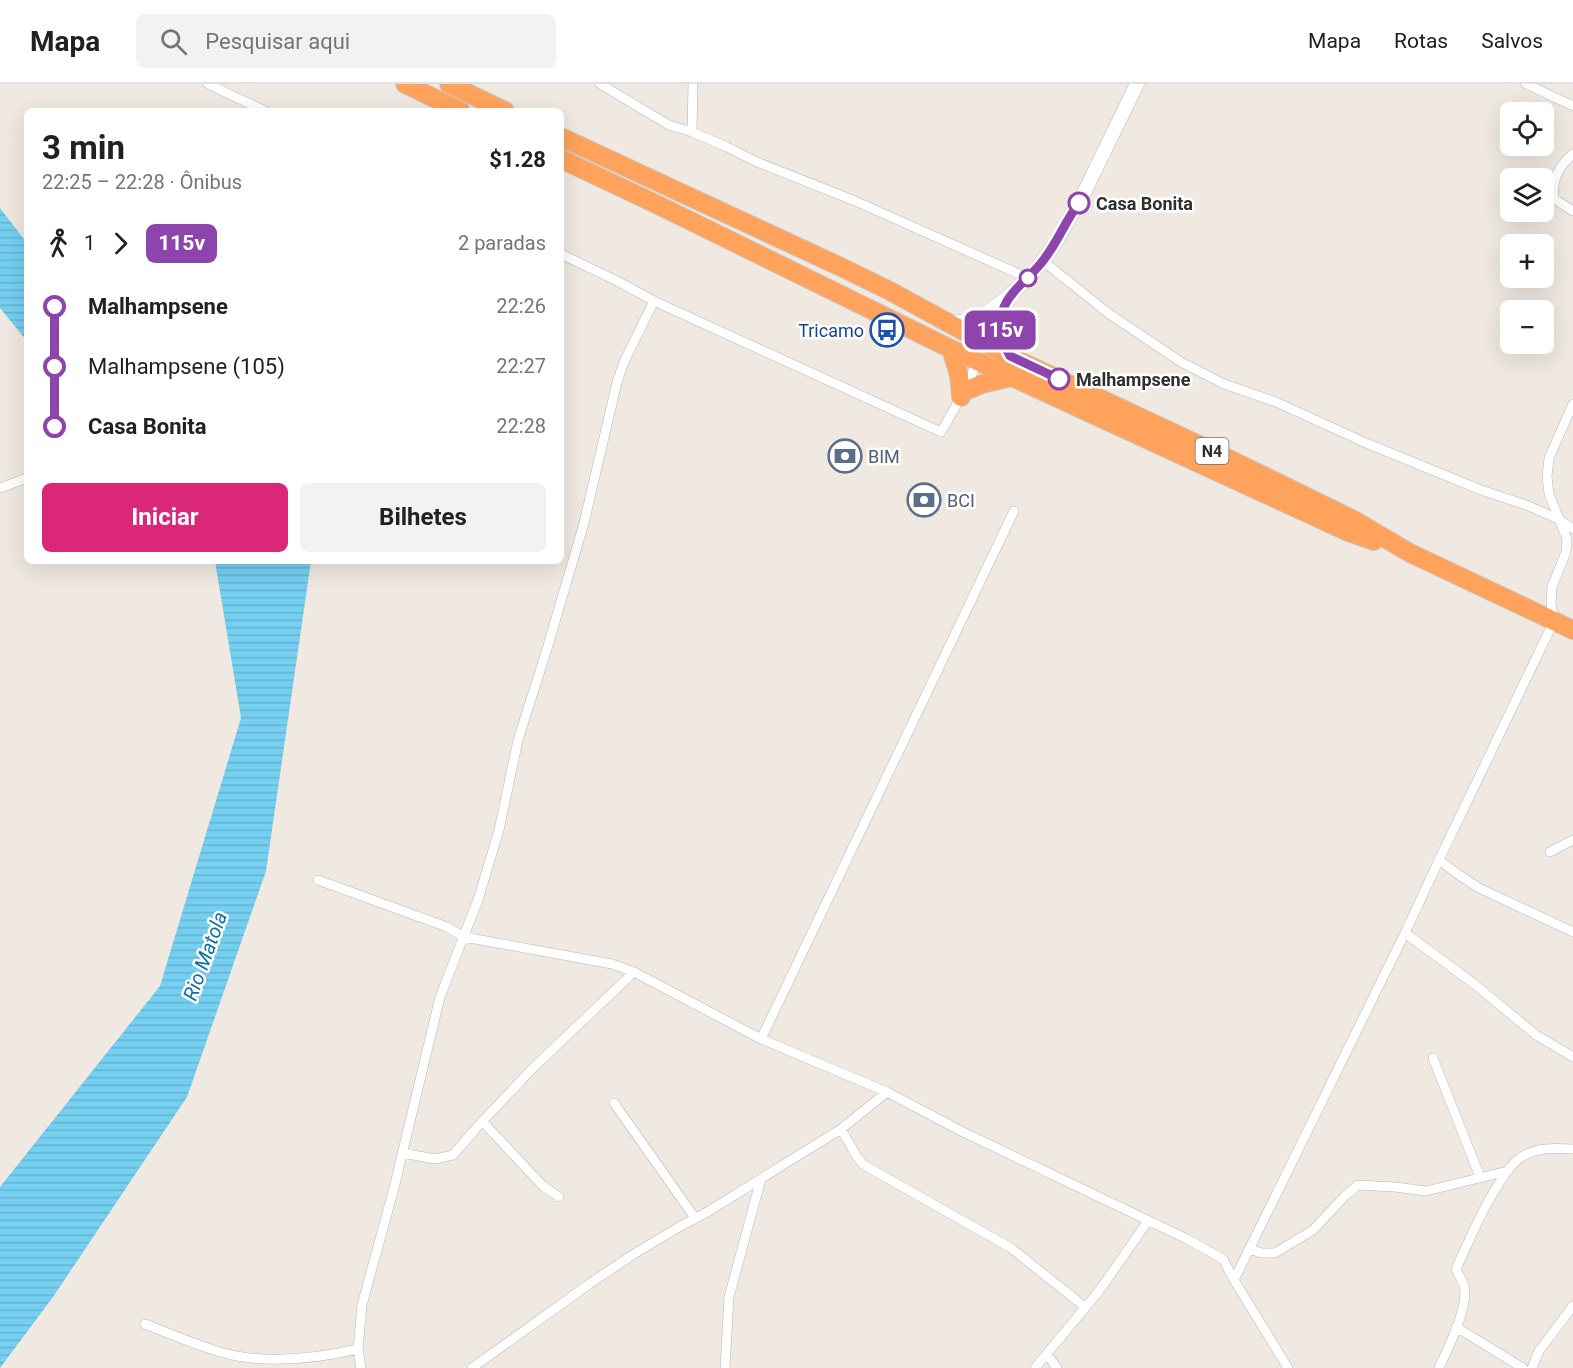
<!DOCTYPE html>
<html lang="pt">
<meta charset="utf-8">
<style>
body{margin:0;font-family:Roboto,sans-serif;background:#f2f2f2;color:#202124;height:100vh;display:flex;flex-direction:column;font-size:22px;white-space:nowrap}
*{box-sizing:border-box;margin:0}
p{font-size:20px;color:#757577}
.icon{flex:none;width:33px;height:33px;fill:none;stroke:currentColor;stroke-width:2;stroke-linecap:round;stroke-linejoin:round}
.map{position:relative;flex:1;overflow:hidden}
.side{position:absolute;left:24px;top:24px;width:540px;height:456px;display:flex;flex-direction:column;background:#fff;border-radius:9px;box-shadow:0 6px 24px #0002}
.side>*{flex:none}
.badge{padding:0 12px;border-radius:9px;font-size:21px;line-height:39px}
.tools{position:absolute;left:1500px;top:18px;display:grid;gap:12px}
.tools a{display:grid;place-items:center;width:54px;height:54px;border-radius:9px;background:#fff;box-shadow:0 6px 24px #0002;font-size:30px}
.map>.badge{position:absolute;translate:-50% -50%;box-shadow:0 0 0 3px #fff}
.legs{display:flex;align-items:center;gap:9px;height:66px;padding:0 18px;font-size:20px}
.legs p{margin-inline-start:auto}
.head{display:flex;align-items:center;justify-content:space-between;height:102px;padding:0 18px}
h1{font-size:33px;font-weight:700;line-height:45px}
.cta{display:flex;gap:12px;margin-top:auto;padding:12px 18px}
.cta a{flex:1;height:69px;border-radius:9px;background:#db2777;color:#fff;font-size:24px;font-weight:700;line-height:69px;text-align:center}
.cta a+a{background:#f2f2f2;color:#202124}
ul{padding:0 18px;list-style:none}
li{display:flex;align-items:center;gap:21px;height:60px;font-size:22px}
li i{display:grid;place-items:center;width:9px;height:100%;margin:0 8px;background:currentColor}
li i::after{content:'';width:15px;height:15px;margin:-8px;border:4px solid;border-radius:50%;background:#fff}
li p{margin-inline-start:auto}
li:first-child i{background:linear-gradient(#0000 50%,currentColor 0)}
li:last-child i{background:linear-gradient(currentColor 50%,#0000 0)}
header{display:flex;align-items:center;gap:36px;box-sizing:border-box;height:84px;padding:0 30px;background:#fff;border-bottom:2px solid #e0e0e0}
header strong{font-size:28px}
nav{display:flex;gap:33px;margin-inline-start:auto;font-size:21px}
.search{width:420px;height:54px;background:#f2f2f2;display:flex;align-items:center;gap:15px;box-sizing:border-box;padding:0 21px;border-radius:9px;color:#757577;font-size:22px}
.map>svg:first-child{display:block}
</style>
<header>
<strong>Mapa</strong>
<div class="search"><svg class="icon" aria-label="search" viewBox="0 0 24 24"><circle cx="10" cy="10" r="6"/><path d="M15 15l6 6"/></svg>Pesquisar aqui</div>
<nav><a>Mapa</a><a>Rotas</a><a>Salvos</a></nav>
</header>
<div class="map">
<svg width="1573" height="1284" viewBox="0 0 1573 1284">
<defs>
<pattern id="water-rules" width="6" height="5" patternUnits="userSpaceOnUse" patternTransform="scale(1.5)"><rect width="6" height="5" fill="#75cff0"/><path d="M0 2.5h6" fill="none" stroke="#66b2ce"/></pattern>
</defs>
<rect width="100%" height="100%" fill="#efe9e1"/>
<!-- water -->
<path fill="url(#water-rules)" d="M0 124 27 159V257L0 224Z
M215 477H311L266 787 187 1013 53 1213 0 1284V1103L160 902 241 634Z"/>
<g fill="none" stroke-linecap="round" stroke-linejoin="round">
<defs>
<path id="street" d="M208 0 265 27
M600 0 669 41 692 48 727 63 757 78 855 117 1028 194
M1526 0 1573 22
M692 48 693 0
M1573 70C1558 83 1552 95 1554 115L1573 127
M1043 177 1108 229 1181 278 1224 300 1276 318 1366 359 1481 406 1526 421 1558 435 1573 445
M654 217 941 348 961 313 979 275
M0 404 27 394
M1550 768 1573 756
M1439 776 1459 791 1479 804 1573 848
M318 796 447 843 464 853 612 880 634 888 761 955 887 1008 961 1047 1187 1155 1223 1175 1234 1196 1288 1284
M1405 849 1473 899 1536 951 1573 973
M761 955 1014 427
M1433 974 1480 1093
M614 1019 695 1134
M482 1037 543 1102 559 1113
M841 1045 857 1073 864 1081 1011 1164 1085 1223
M402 1069 435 1075 453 1071 478 1042 532 985 634 888
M1250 1165 1261 1169H1275L1313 1146 1345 1112 1358 1101 1395 1103 1426 1107 1508 1087
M1234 1196 1405 849 1439 776 1554 537 1551 519 1552 503 1566 468 1567 455 1549 410 1547 393 1549 374 1573 320
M145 1240C170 1250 194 1260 220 1268 264 1281 314 1275 358 1265
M1456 1243 1523 1284
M1047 1270 1057 1284
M361 1284 358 1265 362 1221 394 1104 440 913 478 816 499 746 518 656 547 565 584 439 617 298 624 278 654 217 619 198 561 170
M472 1284 592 1198 634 1170 679 1143 709 1127 841 1045 887 1008
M725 1284 729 1213 761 1095
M1035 1284 1099 1207 1148 1137
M1439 1284C1449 1262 1465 1231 1465 1207 1465 1200 1459 1192 1456 1185 1470 1155 1483 1123 1502 1095 1507 1088 1512 1079 1520 1074 1536 1063 1554 1064 1573 1065
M1532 1284 1539 1267 1573 1222"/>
<path id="secondary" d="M1009 212 1003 229 1000 248 1009 272
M949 239C956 238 965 238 972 236 999 225 1035 190 1051 165 1062 150 1069 133 1080 117L1137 0"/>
<path id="highway" d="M405 0 461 27
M449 0 505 27
M561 53 843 184 890 207 1009 272 1227 374 1354 436 1410 469 1573 546
M561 75 656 120 951 265 1348 448 1374 457
M951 265 959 291 961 313
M963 308 982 300 1012 293"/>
</defs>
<!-- street casing -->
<use href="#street" stroke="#b4b7c1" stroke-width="10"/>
<!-- secondary casing -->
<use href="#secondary" stroke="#b4b7c1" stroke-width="15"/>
<!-- highway casing -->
<use href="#highway" stroke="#c9c9c9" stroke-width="20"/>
<!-- street -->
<use href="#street" stroke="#fff" stroke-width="9"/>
<!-- secondary -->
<use href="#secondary" stroke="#fff" stroke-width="14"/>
<!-- highway -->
<use href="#highway" stroke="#ffa35c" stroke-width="18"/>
</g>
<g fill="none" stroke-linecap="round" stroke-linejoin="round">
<defs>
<path id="line-1" d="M1059 295 1010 272C1006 265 1000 254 1000 246 999 209 1027 200 1045 174 1058 157 1066 136 1079 119"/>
</defs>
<!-- line-1 casing -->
<use href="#line-1" stroke="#fff" stroke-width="14"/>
<!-- line-1 -->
<use href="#line-1" stroke="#8e44ad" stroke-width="9"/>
</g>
<!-- icons -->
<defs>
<symbol id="bus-ring" viewBox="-11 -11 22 22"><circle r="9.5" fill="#fff" stroke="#1a4fb4" stroke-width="1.5"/><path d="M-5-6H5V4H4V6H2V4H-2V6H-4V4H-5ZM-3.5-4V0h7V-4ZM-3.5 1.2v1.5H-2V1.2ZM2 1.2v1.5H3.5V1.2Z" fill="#1a4fb4"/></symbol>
<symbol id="bank-ring" viewBox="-11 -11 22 22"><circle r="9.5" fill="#fff" stroke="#5c6f8a" stroke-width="1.5"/><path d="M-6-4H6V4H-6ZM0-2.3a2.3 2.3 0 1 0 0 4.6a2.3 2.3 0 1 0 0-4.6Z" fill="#5c6f8a"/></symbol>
</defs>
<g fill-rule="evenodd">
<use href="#bus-ring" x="868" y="227" width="38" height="38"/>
<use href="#bank-ring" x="826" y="353" width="38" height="38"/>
<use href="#bank-ring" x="905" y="397" width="38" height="38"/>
</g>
<!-- markers -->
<g fill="#fff" stroke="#8e44ad" stroke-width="3">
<circle cx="1079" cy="119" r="10"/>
<circle cx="1028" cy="194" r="8"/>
<circle cx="1059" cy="295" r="10"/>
</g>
<g text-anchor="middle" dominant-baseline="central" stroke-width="5" stroke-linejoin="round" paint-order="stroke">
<!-- shield labels -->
<rect fill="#fff" stroke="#6d6d6d" stroke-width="1.5" x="1195.5" y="354" width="33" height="26" rx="4.5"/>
<g font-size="16" font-weight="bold" fill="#2e2e2e">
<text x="1212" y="367">N4</text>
</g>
<!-- stop labels -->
<g font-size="18" font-weight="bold" fill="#2e2e2e" stroke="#fff" text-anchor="start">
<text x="1096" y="119">Casa Bonita</text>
<text x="1076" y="295">Malhampsene</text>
</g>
<!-- transit labels -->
<g font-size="18" fill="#164399" stroke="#fff" text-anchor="end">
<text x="864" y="246">Tricamo</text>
</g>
<!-- service labels -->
<g font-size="18" fill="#4e5e75" stroke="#fff" text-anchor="start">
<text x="868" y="372">BIM</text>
<text x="947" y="416">BCI</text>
</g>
<!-- water labels -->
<g font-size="20" font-style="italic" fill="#0d6fa3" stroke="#fff">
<text transform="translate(205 872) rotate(-70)">Rio Matola</text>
</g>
</g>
</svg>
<div class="tools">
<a><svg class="icon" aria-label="locate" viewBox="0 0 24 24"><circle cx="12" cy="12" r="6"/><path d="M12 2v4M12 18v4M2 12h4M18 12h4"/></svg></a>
<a><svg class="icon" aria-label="layers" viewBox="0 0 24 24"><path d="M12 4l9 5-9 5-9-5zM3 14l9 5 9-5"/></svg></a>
<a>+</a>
<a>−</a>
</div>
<b class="badge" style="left:1000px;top:246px;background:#8e44ad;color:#fff">115v</b>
<section class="side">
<div class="head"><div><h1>3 min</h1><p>22:25 – 22:28 · Ônibus</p></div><b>$1.28</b></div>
<div class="legs"><svg class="icon" aria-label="walk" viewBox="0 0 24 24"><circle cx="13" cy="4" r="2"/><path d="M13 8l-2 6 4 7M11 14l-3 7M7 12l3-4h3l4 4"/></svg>1<svg class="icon" aria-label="forward" viewBox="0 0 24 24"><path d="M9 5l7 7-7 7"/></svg><b class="badge" style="background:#8e44ad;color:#fff">115v</b><p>2 paradas</p></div>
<ul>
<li><i style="color:#8e44ad"></i><b>Malhampsene</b><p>22:26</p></li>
<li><i style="color:#8e44ad"></i><span>Malhampsene (105)</span><p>22:27</p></li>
<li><i style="color:#8e44ad"></i><b>Casa Bonita</b><p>22:28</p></li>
</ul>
<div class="cta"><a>Iniciar</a><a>Bilhetes</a></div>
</section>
</div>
